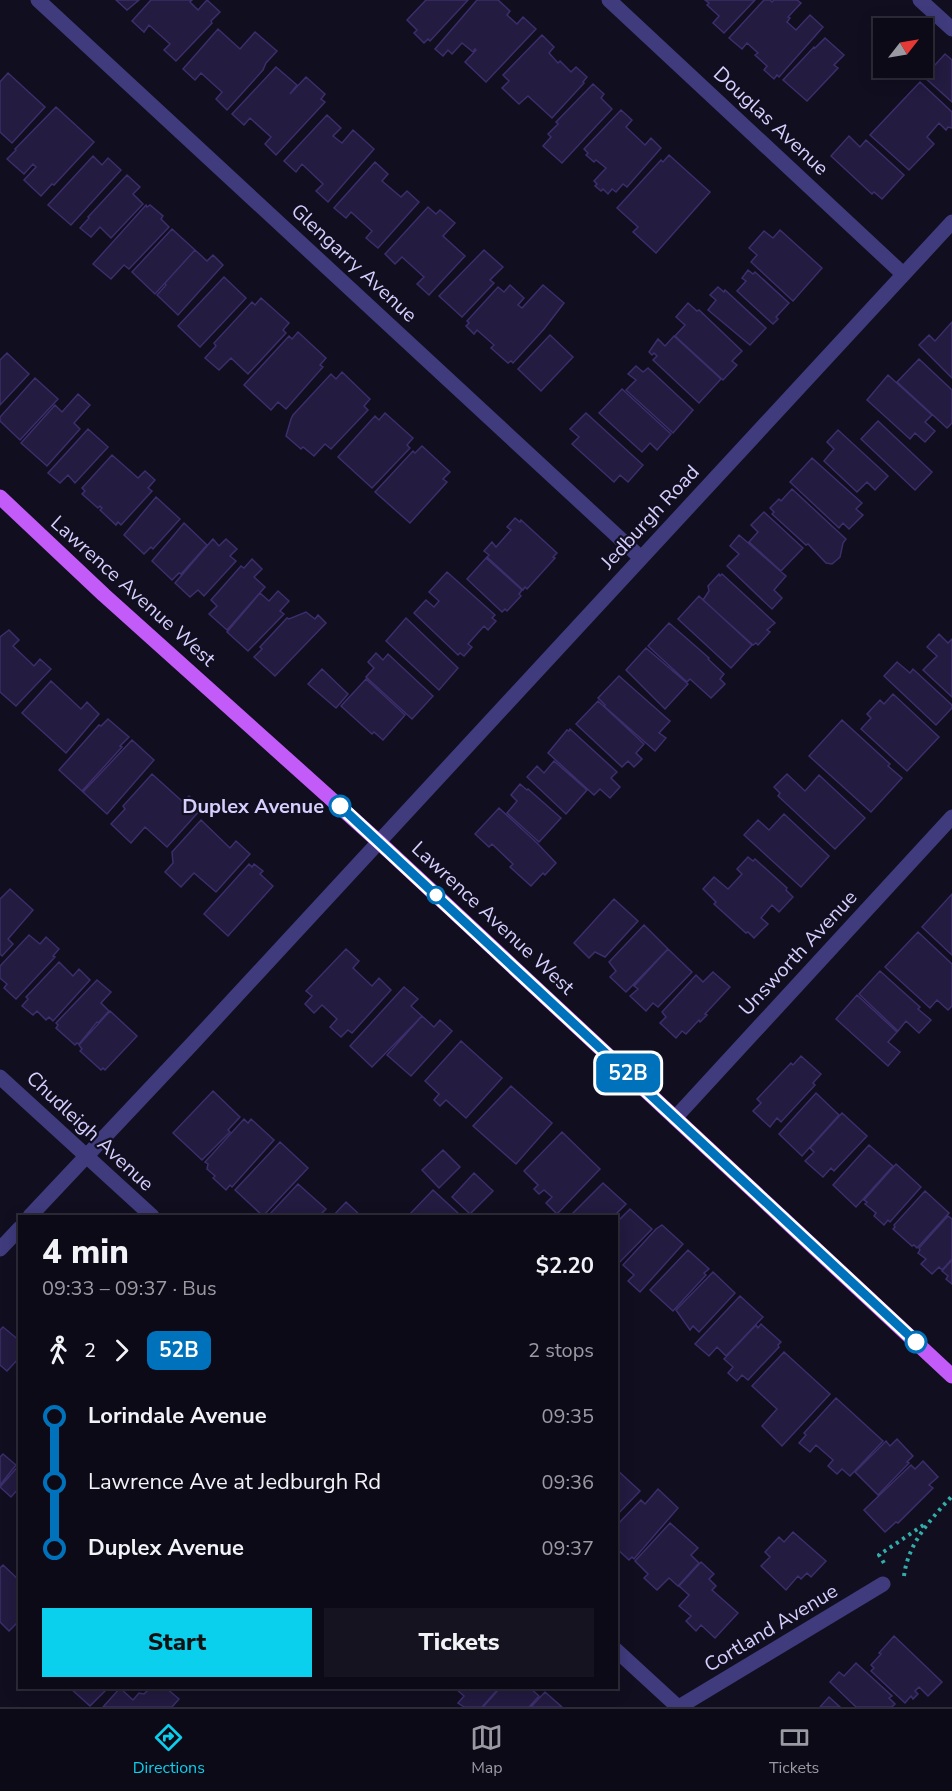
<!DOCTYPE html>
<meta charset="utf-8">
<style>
body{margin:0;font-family:"Nunito Sans",sans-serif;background:#161321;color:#f1f3f6;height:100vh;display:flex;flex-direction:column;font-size:22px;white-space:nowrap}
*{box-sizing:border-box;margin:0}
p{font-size:20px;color:#9a9aa2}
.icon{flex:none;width:33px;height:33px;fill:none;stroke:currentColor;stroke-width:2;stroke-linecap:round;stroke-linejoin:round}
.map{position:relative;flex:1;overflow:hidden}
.sheet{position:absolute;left:18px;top:1215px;width:600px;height:474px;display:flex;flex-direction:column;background:#0d0a18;border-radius:0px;box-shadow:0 3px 15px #0003,0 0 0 2px #2d2b37}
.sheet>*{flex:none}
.badge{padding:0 12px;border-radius:9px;font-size:21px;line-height:39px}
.needle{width:39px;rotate:59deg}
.controls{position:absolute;left:873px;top:18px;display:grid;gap:12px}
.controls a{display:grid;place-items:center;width:60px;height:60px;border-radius:0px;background:#0d0a18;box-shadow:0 3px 15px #0003,0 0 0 2px #2d2b37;font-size:30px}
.map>.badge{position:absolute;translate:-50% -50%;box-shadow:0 0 0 3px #fff}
.legs{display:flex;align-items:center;gap:9px;height:66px;padding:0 24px;font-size:20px}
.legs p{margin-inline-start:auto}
.summary{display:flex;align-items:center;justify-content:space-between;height:102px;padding:0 24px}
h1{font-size:33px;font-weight:800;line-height:45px}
.button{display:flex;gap:12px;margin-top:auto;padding:12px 24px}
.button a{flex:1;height:69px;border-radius:0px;background:#0ad0ed;color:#111;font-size:24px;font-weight:800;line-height:69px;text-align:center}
.button a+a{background:#161321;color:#f1f3f6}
ul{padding:0 24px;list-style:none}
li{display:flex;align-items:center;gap:21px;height:66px;font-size:22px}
li i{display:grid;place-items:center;width:9px;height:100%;margin:0 8px;background:currentColor}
li i::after{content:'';width:15px;height:15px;margin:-8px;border:4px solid;border-radius:50%;background:#0d0a18}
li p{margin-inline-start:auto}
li:first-child i{background:linear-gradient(#0000 50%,currentColor 0)}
li:last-child i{background:linear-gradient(currentColor 50%,#0000 0)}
.menu{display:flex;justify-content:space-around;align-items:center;height:84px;border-top:2px solid #2d2b37;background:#0d0a18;font-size:16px;color:#9a9aa2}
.menu a{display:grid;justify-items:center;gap:3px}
.menu .on{color:#0ad0ed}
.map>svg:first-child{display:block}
</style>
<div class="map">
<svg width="952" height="1707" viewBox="0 0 952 1707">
<rect width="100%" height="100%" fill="#110e20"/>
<!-- building -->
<path fill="#231b40" stroke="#3c2e6b" stroke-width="1.5" d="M116 0H139L127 10Z
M151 0H192L190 2 198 10 207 0 220 12 211 21 212 23 176 61 164 50 170 44 149 25 144 32 132 21Z
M426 0H468L430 41 428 39 424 43 414 33 417 30 407 20Z
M477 0H498L510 11 507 15 517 24 523 17 536 29 486 82 465 62 476 50 475 49 473 52 462 43 452 54 448 50 443 56 435 49Z
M705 0H755L724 33 713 23 719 16 707 5 709 3Z
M764 0H770L772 2 774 0H797L801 3 788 17 790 18 787 22 796 30 810 15 823 27 779 77 777 75 774 79 764 70 767 66 755 55 758 53 747 43 742 49 729 38Z
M218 29 240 49 255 32 277 51 266 63 263 70 227 110 216 99 222 92 201 73 195 80 183 69Z
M542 35 554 47 549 53 558 63 560 61 571 72 576 67 587 77 583 82 584 83 552 118 528 96 519 104 502 88 509 81 503 75Z
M825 38 844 55 834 65 838 68 807 101 783 80 814 47 815 48Z
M945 54 952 60V102L924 77Z
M276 67 297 85 290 94 306 77 325 94 321 99 325 102 276 155 265 144 271 137 250 118 244 125 232 114Z
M8 73 45 107 12 143 0 132V82Z
M920 82 952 112V128L948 127 946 130 939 123 927 137 934 144 909 170 870 135Z
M593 84 604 94 601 98 612 109 562 163 543 146 551 137 548 134 558 124 556 122Z
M56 107 94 142 54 185 52 184 41 196 24 180 36 167 33 164 24 174 7 159 16 150 15 149Z
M621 110 632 120 626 127 645 145 651 138 661 148 627 187 623 184 616 192 612 189 608 194 603 189 601 191 595 186 597 184 594 181 606 168 596 160 594 162 586 155 588 153 584 149Z
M327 115 341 128 333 136 342 143 353 130 374 149 328 202 316 191 323 184 302 164 296 172 284 161Z
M849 136 860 147 866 140 904 175 882 199 874 192 872 194 831 156Z
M669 155 710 192 656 253 633 232 638 227 617 208 661 160 663 162Z
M93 156 102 165 108 158 121 170 71 225 48 205Z
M375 162 388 174 382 181 401 197 407 191 419 202 378 248 366 238 372 231 351 212 346 218 334 208Z
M127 175 140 187 133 194 143 204 111 238 100 227 91 237 80 228 89 218 88 217Z
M146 205 147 207 150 205 163 216 161 219 169 227 129 269 124 265 111 279 93 264Z
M428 207 436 214 440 210 455 223 443 236 465 256 429 295 417 284 424 277 402 257 395 264 385 254Z
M172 229 195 250 155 294 132 272Z
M780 230 822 268 793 301 751 262 757 255 749 248 764 231 773 238Z
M195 250 207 261 213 255 223 265 178 315 157 295 166 285 165 283Z
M484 250 503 267 490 280 494 283 462 317 439 296Z
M748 270 753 274 755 272 789 303 776 317 778 319 773 324 737 291 746 281 742 278Z
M224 277 246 298 200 347 178 326Z
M510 285 524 298 518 305 522 308 543 285 564 303 544 329 513 363 511 361 508 363 491 348 494 345 477 330 474 334 466 326 469 323 467 321 498 287 504 292Z
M718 287 724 292 725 290 766 328 750 345 708 310 716 300 710 295Z
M261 298 289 323 283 330 286 333 248 374 231 358 219 370 205 358 216 346 214 343 252 302 255 305Z
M688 303 697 311 699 310 742 351 732 361 737 365 723 380 675 336 685 325 676 317Z
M952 322V378L919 345 929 335 935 341Z
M298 332 326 358 320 365 323 367 286 409 278 402 271 410 244 385 289 336 292 339Z
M550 335 573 357 541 391 518 369Z
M674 336 721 379 699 403 653 360 657 356 654 353 652 355 649 352 658 339 665 346Z
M7 353 29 374 0 405V360Z
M919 359 952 390V423L947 428 897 382Z
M636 366 643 372 648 368 693 410 673 433 626 390 636 380 628 374Z
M342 372 370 399 364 406 368 410 331 449 325 444 314 456 303 447 301 449 286 436 291 419 293 415 331 374 336 379Z
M888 375 932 415 925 422 935 431 925 442 915 433 910 439 867 400Z
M35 378 58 399 20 440 0 421V417Z
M622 389 671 434 657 450 650 443 642 452 599 413Z
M78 394 90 405 74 423 80 429 47 466 21 443 55 405 62 412Z
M385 413 413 438 407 445 410 448 372 488 338 457 375 416 379 420Z
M586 413 643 465 628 482 620 475 614 482 572 444 579 437 570 429Z
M878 421 932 472 915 490 861 439Z
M88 429 108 447 75 483 68 475 60 483 48 473Z
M838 430 888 476 875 490 867 482 857 492 824 461 834 449 827 442Z
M422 446 450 472 443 479 447 482 410 523 375 492 413 451 415 453Z
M112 455 138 478 145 471 155 480 148 488 152 491 121 525 118 522 116 525 100 510 102 508 100 506 98 508 82 494 85 491 82 488Z
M812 458 862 503 856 509 863 515 849 529 843 523 839 528 790 482Z
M792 489 846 539 843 543 840 557 832 564 826 563 808 544 806 545 772 514 774 512 770 508 779 499 781 501Z
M156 497 180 519 153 549 151 547 144 554 124 535Z
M764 512 803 548 781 571 749 542 758 532 751 525Z
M515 518 520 522 521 520 557 553 553 557 555 558 527 589 525 587 523 590 487 557 489 555 484 551 492 542 496 547 511 530 507 527Z
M184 523 207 545 181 574 179 573 172 580 152 561Z
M739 535 786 576 774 590 782 598 772 609 727 566 739 554 730 546Z
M213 539 219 546 226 539 237 549 230 556 236 561 204 596 198 590 190 597 175 583Z
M486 558 522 590 519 594 521 596 507 611 505 609 502 612 467 579Z
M252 559 262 569 254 577 265 587 227 630 209 614 217 606 211 600 241 566 244 568Z
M447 572 495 615 492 618 496 621 488 630 484 626 468 644 472 647 464 656 460 653 458 655 414 613 426 600 434 607 439 601 429 592Z
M719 574 720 576 722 574 775 623 767 630 770 632 758 645 756 643 753 645 703 600 709 591 708 586Z
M278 591 289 601 280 611 284 614 248 651 227 632 260 593 269 601Z
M699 596 752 645 731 668 678 619Z
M306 612 315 619 318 615 326 623 275 676 254 657 262 649 260 647 287 618 289 619Z
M406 618 458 668 439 690 386 641Z
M669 623 709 658 708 659 724 674 720 679 725 684 711 698 690 679 687 682 648 646Z
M9 630 19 640 13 646 34 666 40 659 51 669 16 706 0 692V637Z
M939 634 948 643 952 639V697L923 670 937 656 927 647Z
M646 648 688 684 665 709 626 670Z
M376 653 383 660 388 654 433 696 412 719 366 677 374 668 368 662Z
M897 662 910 673 913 669 952 705V708L936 725 884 676Z
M322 669 348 694 336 708 308 684Z
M619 676 670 721 659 733 666 738 655 751 604 706 605 705 598 698Z
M366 679 405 715 383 740 374 732 372 734 341 706Z
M51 681 81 709 87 702 99 714 66 753 22 713Z
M893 694 939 737 907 771 861 729 871 718 867 714 880 700 884 704Z
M598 701 644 744 636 753 642 759 634 767 628 761 622 767 576 724Z
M108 719 129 737 120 746 122 747 82 791 59 770 99 725 101 726Z
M842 720 890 764 888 766 902 778 871 812 809 756Z
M570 729 617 772 611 778 620 787 610 798 600 789 594 795 548 753 567 730 569 731Z
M132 740 154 760 107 814 83 792Z
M554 761 587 790 566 814 527 777 537 766 544 773Z
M152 774 183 802 189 796 202 808 167 847 145 827 131 843 111 824 125 809 123 806Z
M787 774 805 791 819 775 865 818 835 849 778 796 780 793 774 787Z
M520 784 527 790 528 789 561 818 539 842 507 813 517 801 511 795Z
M499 808 537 843 556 863 545 875 543 873 531 886 510 867 513 864 492 844 489 847 475 834Z
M784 814 829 856 801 887 744 835 758 820 769 830Z
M201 820 230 848 236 841 250 854 216 892 194 873 181 887 165 872 173 863 172 852Z
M748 857 753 861 755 859 787 888 786 890 793 897 779 912 772 905 761 918 768 924 754 938 748 932 746 933 714 904 716 902 703 889 714 877 728 889 742 874 737 869Z
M249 864 252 867 254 864 263 871 260 874 273 886 228 936 204 914Z
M10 889 33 910 8 939 13 944 2 956 0 954V899Z
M952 894V955L922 927Z
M614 899 638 921 605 957 595 952 589 958 574 943Z
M644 925 668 949 626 992 610 977 616 971 609 962Z
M918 932 952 964V1006L948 1010 937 1000 930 1008 885 967Z
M29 935 40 944 46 937 59 949 53 956 55 957 16 999 4 988 7 984 0 978V966Z
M346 949 359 961 353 968 372 986 379 978 391 990 352 1033 348 1030 341 1037 330 1027 337 1019 322 1005 314 1013 305 1004 312 996 306 991Z
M668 949 692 972 658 1007 653 1003 646 1011 630 996 638 989 634 986Z
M59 962 73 976 79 969 90 980 53 1021 49 1017 46 1020 37 1011 33 1015 22 1006 28 999 26 997Z
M880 971 920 1007 918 1009 931 1020 919 1033 906 1021 898 1031 859 994Z
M713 972 730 987 705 1014 707 1015 700 1022 699 1020 686 1034 682 1031 676 1038 660 1023 666 1017 662 1012 696 975 703 982Z
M97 980 111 992 101 1003 109 1011 98 1023 97 1022 79 1044 77 1043 75 1045 56 1028 58 1025 56 1023Z
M404 987 418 999 411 1006 422 1016 372 1067 350 1046Z
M857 995 897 1032 888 1042 900 1052 888 1066 836 1019Z
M110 1011 137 1036 105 1070 103 1068 101 1070 80 1051 82 1049 79 1045Z
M422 1016 434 1027 440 1020 452 1031 411 1076 387 1055Z
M461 1041 502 1078 466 1118 446 1100 440 1106 434 1100 439 1094 425 1081Z
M801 1056 821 1074 813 1083 815 1085 781 1122 777 1118 770 1127 753 1111 761 1103 757 1099 791 1063 793 1065Z
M511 1086 552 1123 516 1164 473 1126Z
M213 1091 240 1117 228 1130 230 1132 202 1160 173 1133Z
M816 1093 839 1115 802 1156 779 1134Z
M842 1113 867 1136 834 1171 831 1168 823 1177 805 1161 814 1152 810 1148Z
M244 1119 248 1123 251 1119 274 1140 232 1187 230 1185 226 1190 213 1178 215 1176 207 1169 208 1164 205 1162Z
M562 1132 600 1169 557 1214 546 1203 552 1197 544 1190 539 1194 534 1189 538 1185 524 1171Z
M280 1142 308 1168 263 1216 235 1190Z
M869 1145 893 1166 856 1207 833 1185Z
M443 1150 460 1167 439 1188 422 1170Z
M896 1164 921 1187 890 1222 888 1220 884 1225 874 1216 876 1213 865 1204 867 1202 864 1200Z
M474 1173 493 1191 470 1214 452 1197Z
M603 1183 626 1204 614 1216H570Z
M298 1184 326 1209 319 1216H268Z
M433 1190 459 1214 457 1216H408Z
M925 1191 949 1213 917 1248 914 1245 912 1246 893 1229 895 1227 894 1225Z
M346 1202 361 1216H329L331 1214 333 1216Z
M630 1209 652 1229 616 1266V1223Z
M948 1216 952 1219V1259L942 1270 939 1267 932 1274 921 1264 926 1259 918 1253 920 1250 919 1248Z
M662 1225 683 1244 640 1292 628 1281 634 1275 623 1265 656 1229Z
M688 1250 709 1269 704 1273 706 1275 673 1311 650 1290Z
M952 1260V1284L946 1279 948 1276 942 1271Z
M713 1272 735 1293 699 1332 693 1326 690 1330 676 1310Z
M740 1296 763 1317 726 1356 717 1347 709 1356 695 1344Z
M761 1324 781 1342 778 1345 779 1347 748 1380 742 1375 737 1381 728 1373 733 1367 724 1359 756 1325 758 1328Z
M3 1327 20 1341V1357L7 1371 0 1365V1330Z
M784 1352 830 1394 782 1446 762 1426 777 1409 752 1386Z
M836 1398 883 1441 850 1476 842 1469 837 1474 828 1466 833 1460 816 1445 810 1452 799 1443 806 1435 804 1433Z
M897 1439 913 1456 907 1462 909 1463 878 1495 855 1472 886 1441 890 1446Z
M3 1454 16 1465 0 1485V1457Z
M923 1461 938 1477 929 1485 933 1488 898 1523 896 1522 885 1532 864 1510 911 1465 915 1469Z
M20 1464V1487L11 1497 0 1487Z
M616 1469 640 1491 616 1516Z
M658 1489 678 1508 634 1559 632 1557 629 1560 616 1548V1526L641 1500 645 1504Z
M670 1523 698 1548 691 1555 699 1563 678 1586 669 1578 657 1590 644 1578 648 1574 635 1561Z
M793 1532 826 1561 811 1577 807 1573 801 1579 798 1576 786 1590 761 1566 770 1557 765 1552 779 1537 784 1542Z
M701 1562 714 1574 709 1579 716 1586 712 1590 738 1613 715 1638 701 1625 696 1631 686 1621 691 1616 679 1606 689 1595 679 1586Z
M3 1565 20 1581V1620L9 1631 0 1622V1568Z
M894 1636 942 1682 928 1696 919 1687 915 1691 918 1694 913 1699 911 1696 905 1703 871 1671 874 1668 871 1665 881 1654 879 1653Z
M856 1663 892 1696 889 1698 895 1704 892 1707H856L830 1682 839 1672 844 1676Z
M70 1688H108L90 1706Z
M120 1688 133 1700 139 1693 144 1694 150 1688H166L179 1699 172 1707H103Z
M455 1688H499L482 1707H464L458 1703 464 1696Z
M500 1688H530L539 1696 529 1707H483Z
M545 1692 562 1707H531Z
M829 1697 840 1707H820Z"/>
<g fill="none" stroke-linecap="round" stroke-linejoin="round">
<!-- path -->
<path stroke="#33ada9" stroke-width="4" stroke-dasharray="3 4.5" stroke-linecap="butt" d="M884 1563 879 1555 925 1524
M904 1576C908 1543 931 1519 952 1496"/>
<!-- minor -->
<path stroke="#3f3b7d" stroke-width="15" d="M38 0 641 558
M609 0 903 274
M920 0 952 29
M0 1077 152 1216
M675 1118 952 817
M30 1216 192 1044 952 222
M0 1249 20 1228
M616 1650 678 1707
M679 1707 883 1584"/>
<!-- major -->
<path stroke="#c25bf8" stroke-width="15" d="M0 497 104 595 379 842 952 1376"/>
</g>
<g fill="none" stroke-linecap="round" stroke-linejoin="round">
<defs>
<path id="line-1" d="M340 806 916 1342"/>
</defs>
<!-- line-1 casing -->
<use href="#line-1" stroke="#fff" stroke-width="14"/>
<!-- line-1 -->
<use href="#line-1" stroke="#0072bc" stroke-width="9"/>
</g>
<!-- markers -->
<g fill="#fff" stroke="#0072bc" stroke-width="3">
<circle cx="340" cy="806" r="10"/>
<circle cx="436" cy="895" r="8"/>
<circle cx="916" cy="1342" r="10"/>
</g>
<g text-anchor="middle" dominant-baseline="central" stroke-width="4.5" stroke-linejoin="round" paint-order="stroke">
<!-- street labels -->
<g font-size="20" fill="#d5cffd" stroke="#110e20">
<text transform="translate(771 121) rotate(43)">Douglas Avenue</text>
<text transform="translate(354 263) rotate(43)">Glengarry Avenue</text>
<text transform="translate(650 517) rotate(-47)">Jedburgh Road</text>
<text transform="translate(133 591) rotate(42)">Lawrence Avenue West</text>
<text transform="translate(493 918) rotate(43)">Lawrence Avenue West</text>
<text transform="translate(798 953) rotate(-47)">Unsworth Avenue</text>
<text transform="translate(90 1131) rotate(43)">Chudleigh Avenue</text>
<text transform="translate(771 1628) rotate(-31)">Cortland Avenue</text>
</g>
<!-- stop labels -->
<g font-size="20" font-weight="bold" fill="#d5cffd" stroke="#110e20" text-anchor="end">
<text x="324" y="806">Duplex Avenue</text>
</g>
</g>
</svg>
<div class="controls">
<a><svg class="needle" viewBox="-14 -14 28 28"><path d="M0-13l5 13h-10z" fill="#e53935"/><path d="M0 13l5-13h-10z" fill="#9a9aa2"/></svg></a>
</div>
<b class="badge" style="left:628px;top:1073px;background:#0072bc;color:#fff">52B</b>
<section class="sheet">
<div class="summary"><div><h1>4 min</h1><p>09:33 – 09:37 · Bus</p></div><b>$2.20</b></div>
<div class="legs"><svg class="icon" aria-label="walk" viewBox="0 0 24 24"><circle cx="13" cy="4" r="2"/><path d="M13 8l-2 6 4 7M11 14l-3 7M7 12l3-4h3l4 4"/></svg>2<svg class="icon" aria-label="forward" viewBox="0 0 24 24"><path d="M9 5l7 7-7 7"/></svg><b class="badge" style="background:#0072bc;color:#fff">52B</b><p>2 stops</p></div>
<ul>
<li><i style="color:#0072bc"></i><b>Lorindale Avenue</b><p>09:35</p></li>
<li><i style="color:#0072bc"></i><span>Lawrence Ave at Jedburgh Rd</span><p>09:36</p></li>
<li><i style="color:#0072bc"></i><b>Duplex Avenue</b><p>09:37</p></li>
</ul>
<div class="button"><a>Start</a><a>Tickets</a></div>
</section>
</div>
<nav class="menu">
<a class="on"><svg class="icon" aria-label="directions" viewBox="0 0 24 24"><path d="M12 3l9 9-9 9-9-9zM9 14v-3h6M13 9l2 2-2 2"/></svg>Directions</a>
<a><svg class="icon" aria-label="map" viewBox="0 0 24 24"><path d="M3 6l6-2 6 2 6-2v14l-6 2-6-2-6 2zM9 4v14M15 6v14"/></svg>Map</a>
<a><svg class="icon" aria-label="tickets" viewBox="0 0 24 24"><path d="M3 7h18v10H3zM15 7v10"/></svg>Tickets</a>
</nav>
